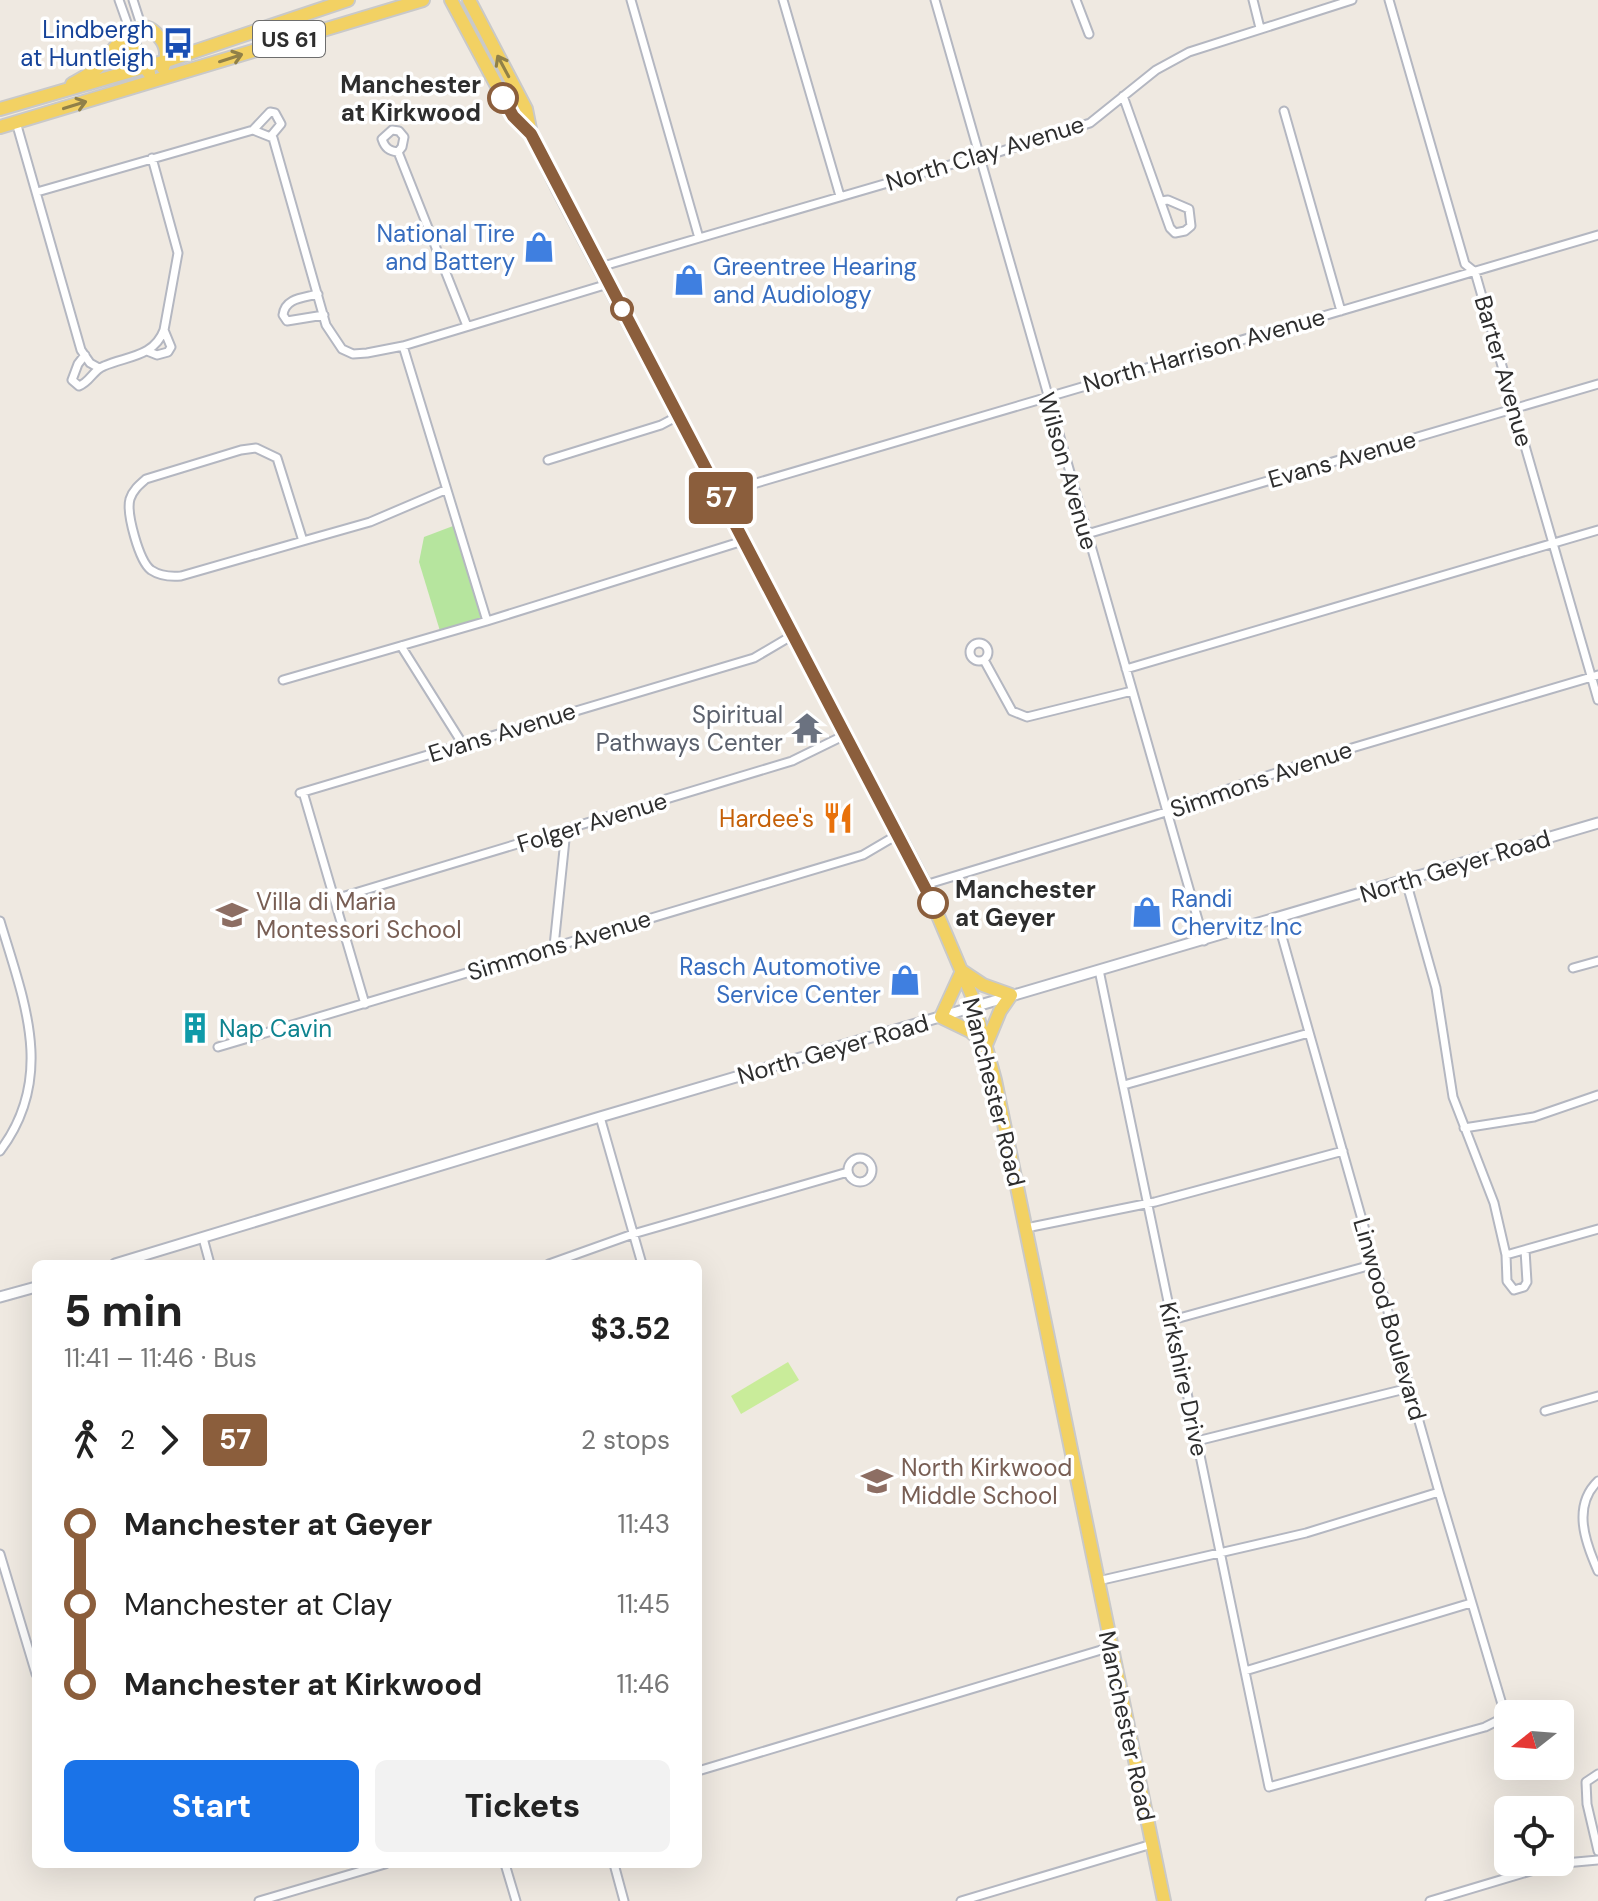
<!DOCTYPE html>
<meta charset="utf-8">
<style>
body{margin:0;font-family:"DM Sans",sans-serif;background:#f2f2f2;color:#222;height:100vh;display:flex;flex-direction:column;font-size:30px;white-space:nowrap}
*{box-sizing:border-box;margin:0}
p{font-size:26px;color:#767676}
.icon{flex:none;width:44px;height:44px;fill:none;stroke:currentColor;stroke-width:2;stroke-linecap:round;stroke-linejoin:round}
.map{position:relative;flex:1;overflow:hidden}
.panel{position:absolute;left:32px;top:1260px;width:670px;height:608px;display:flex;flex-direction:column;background:#fff;border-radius:12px;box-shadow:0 8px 32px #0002}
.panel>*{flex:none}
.badge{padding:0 16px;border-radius:6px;font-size:28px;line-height:52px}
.needle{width:52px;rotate:253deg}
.fabs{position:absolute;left:1494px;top:1700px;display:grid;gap:16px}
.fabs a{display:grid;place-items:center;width:80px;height:80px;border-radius:12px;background:#fff;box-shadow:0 8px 32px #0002;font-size:40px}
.map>.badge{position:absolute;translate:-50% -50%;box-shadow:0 0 0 4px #fff}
.legs{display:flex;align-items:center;gap:12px;height:88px;padding:0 32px;font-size:26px}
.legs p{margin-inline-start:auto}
.headline{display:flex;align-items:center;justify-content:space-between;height:136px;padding:0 32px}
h1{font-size:44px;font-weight:800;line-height:60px}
.action{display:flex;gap:16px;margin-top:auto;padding:16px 32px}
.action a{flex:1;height:92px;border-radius:12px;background:#1a73e8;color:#fff;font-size:32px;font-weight:800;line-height:92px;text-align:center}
.action a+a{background:#f2f2f2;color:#222}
ul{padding:0 32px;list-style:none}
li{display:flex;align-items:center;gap:28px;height:80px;font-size:30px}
li i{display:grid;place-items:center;width:12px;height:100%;margin:0 10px;background:currentColor}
li i::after{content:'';width:20px;height:20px;margin:-10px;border:6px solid;border-radius:50%;background:#fff}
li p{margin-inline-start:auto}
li:first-child i{background:linear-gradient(#0000 50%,currentColor 0)}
li:last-child i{background:linear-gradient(currentColor 50%,#0000 0)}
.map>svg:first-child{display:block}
</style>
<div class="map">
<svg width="1598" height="1901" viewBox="0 0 1598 1901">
<rect width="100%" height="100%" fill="#efe9e1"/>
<!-- green -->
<path fill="#b6e59e" d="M453 526 482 619 440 631 419 562 424 537Z"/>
<!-- pitch -->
<path fill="#c9ec9a" d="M788 1362 799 1380 741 1414 731 1396Z"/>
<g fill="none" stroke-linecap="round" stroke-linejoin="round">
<defs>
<path id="minor" d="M119 0 130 31
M133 0 142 28
M631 0 699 238
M783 0 840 196
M935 0 1204 941
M1076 0 1089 34
M1253 0 1260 28
M1389 0 1465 264 1475 272 1598 700
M1123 96 1170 228 1175 233 1185 231 1191 226 1189 209 1168 200 1161 201
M1284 111 1341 311
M16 122 81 350 90 363 99 368
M253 130 270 112 275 113 281 124 271 136
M398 152 402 147 404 137 399 131 392 130 382 139C385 148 389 151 398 152L467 326
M37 192 253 130 273 138 326 325 342 349 353 354 367 353 403 346 608 284
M600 267 970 159 980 158 1090 123 1156 70 1189 52 1352 0
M318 294C303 298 285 298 283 315L287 321 324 315
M403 346 487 621
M147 351 157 355 168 352 171 347 164 330
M85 355 78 364 72 380 79 386C90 382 93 370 104 366 127 356 154 357 164 330L178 253 152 158
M256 448 277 458 303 541 181 576C170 577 160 576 151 570 139 561 126 513 130 499 133 490 139 485 146 479L241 450Z
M548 460 661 425 678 416
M719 494 1598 235
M1087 534 1598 384
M303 541 370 522 445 490
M970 652a9 9 0 1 1 18 0a9 9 0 1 1-18 0Z
M401 646 462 743
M984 660 1012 711 1027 717 1132 691
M1126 669 1598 530
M283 680 487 621 743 541
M303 792 365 1004
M300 793 754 658 793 635
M1406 881 1436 988 1453 1097 1494 1203 1506 1255 1507 1281 1514 1290 1524 1287 1527 1282 1525 1250
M925 885 1166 812 1184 804 1335 753 1598 675
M335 899 792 761 845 735
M0 921C24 1001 56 1077 0 1151
M554 946 566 830
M1573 968 1598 961
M1099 970 1269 1787 1485 1727 1503 1718 1504 1711 1439 1492 1277 919
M218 1047 863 855 897 835
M1124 1085 1309 1033
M600 1117 642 1264
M1464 1128 1534 1117 1598 1095
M848 1170a12 12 0 1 1 24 0a12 12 0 1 1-24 0Z
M1026 1228 1155 1202 1343 1151
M203 1238 210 1264
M1506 1255 1598 1229
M549 1264 633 1234 848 1172
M1172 1320 1375 1264
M1545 1411 1598 1396
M1197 1441 1409 1388
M1598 1481C1572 1506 1585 1542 1598 1571
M0 1554 36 1674
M1098 1581 1306 1533 1439 1492
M1245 1671 1471 1603
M698 1771 1111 1647
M1598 1774 1586 1782 1587 1804 1598 1851
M505 1864 516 1901
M614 1864 624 1901
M259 1901 385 1864
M961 1901 1152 1844
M1430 1901 1554 1864 1598 1860"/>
<path id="tertiary" d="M115 1264 600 1117 1598 823
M0 1297 36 1287"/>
<path id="primary" d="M451 0 513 116 531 134
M469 0 526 109 531 134 558 189 925 885 972 996 995 1080 1164 1901
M130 31 137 55 149 73
M72 84C83 78 95 72 103 62 117 47 138 8 160 38 168 48 167 57 163 68
M0 109 166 61 348 0
M0 127 423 0
M962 971 983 985 1011 995 1000 1011 986 1045
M962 971 941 1017 970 1031 986 1045"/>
</defs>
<!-- minor casing -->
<use href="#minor" stroke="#b4b7c1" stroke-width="11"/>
<!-- tertiary casing -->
<use href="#tertiary" stroke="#b4b7c1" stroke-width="13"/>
<!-- primary casing -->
<use href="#primary" stroke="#c9c9c9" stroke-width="16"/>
<!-- minor -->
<use href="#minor" stroke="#fff" stroke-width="7"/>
<!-- tertiary -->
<use href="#tertiary" stroke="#fff" stroke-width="9"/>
<!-- primary -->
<use href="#primary" stroke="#f2d163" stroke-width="12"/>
</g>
<!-- one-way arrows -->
<defs><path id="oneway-shaft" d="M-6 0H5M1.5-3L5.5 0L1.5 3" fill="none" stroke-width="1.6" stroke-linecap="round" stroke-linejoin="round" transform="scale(2)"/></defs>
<g stroke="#908048">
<use href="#oneway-shaft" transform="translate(231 58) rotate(-18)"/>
<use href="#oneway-shaft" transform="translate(503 66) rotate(-118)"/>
<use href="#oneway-shaft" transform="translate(75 105) rotate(-17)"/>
</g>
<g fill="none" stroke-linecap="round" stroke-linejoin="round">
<defs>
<path id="line-1" d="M503 98 513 116 531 134 933 903"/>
</defs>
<!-- line-1 casing -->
<use href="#line-1" stroke="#fff" stroke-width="18"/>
<!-- line-1 -->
<use href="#line-1" stroke="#8b5e3c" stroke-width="12"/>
</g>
<!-- icons -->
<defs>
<symbol id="bus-bare" viewBox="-9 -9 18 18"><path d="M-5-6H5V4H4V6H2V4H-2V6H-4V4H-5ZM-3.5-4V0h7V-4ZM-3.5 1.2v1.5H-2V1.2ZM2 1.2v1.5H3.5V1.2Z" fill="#1a4fb4" stroke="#fff" stroke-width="2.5" paint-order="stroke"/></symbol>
<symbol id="shop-bare" viewBox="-9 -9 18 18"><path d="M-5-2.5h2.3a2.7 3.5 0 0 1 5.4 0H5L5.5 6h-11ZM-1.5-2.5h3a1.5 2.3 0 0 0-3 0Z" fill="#3f7fe0" stroke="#fff" stroke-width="2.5" paint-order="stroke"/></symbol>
<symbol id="temple-bare" viewBox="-9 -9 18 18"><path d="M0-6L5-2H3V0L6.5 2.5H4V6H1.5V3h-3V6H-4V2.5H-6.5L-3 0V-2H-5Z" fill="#6b7280" stroke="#fff" stroke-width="2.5" paint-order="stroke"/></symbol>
<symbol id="restaurant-bare" viewBox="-9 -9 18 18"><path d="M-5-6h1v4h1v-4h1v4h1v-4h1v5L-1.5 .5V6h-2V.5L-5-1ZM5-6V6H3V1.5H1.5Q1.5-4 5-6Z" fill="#e8710a" stroke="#fff" stroke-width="2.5" paint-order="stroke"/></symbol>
<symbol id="school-bare" viewBox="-9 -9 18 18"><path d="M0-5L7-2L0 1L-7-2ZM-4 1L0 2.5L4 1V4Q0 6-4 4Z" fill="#8d6e63" stroke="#fff" stroke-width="2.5" paint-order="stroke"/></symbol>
<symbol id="building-bare" viewBox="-9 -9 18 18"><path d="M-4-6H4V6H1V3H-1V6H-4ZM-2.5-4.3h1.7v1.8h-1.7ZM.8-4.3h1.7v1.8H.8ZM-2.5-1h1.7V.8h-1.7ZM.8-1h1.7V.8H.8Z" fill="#0f9aa8" stroke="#fff" stroke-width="2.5" paint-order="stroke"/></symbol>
</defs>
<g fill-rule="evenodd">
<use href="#bus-bare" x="156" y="21" width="44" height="44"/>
<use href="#shop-bare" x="517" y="225" width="44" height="44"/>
<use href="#shop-bare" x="667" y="258" width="44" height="44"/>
<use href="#temple-bare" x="785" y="706" width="44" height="44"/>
<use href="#restaurant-bare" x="816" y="796" width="44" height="44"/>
<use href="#shop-bare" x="1125" y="890" width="44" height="44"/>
<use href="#school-bare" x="210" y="893" width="44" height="44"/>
<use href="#shop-bare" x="883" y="958" width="44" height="44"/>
<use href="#building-bare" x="173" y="1006" width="44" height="44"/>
<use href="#school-bare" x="855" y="1459" width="44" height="44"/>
</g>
<!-- markers -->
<g fill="#fff" stroke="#8b5e3c" stroke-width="4">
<circle cx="503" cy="98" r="14"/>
<circle cx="622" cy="309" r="10"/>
<circle cx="933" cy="903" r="14"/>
</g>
<g text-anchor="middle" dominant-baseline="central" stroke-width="7" stroke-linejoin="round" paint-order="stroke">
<!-- shield labels -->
<rect fill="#fff" stroke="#6d6d6d" stroke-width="2" x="253" y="21" width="72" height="36" rx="6"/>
<g font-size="22" font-weight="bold" fill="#2e2e2e">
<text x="289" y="39">US 61</text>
</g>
<!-- transit labels -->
<g font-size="24" fill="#164399" stroke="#fff" text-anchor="end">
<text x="154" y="29">Lindbergh<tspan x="154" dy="28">at Huntleigh</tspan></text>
</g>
<!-- stop labels -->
<g font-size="24" font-weight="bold" fill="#2e2e2e" stroke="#fff" text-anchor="end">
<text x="481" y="84">Manchester<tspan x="481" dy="28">at Kirkwood</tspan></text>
<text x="955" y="889" text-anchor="start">Manchester<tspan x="955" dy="28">at Geyer</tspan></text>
</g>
<!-- street labels -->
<g font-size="24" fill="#2e2e2e" stroke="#fff">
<text transform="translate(985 153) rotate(-17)">North Clay Avenue</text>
<text transform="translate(1204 350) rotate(-16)">North Harrison Avenue</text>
<text transform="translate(1504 371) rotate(74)">Barter Avenue</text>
<text transform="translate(1342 459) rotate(-16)">Evans Avenue</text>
<text transform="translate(1068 471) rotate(74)">Wilson Avenue</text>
<text transform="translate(502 732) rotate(-17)">Evans Avenue</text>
<text transform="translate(1261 779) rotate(-19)">Simmons Avenue</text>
<text transform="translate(592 822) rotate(-17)">Folger Avenue</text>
<text transform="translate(1455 866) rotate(-17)">North Geyer Road</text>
<text transform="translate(559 945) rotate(-17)">Simmons Avenue</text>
<text transform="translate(833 1049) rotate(-16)">North Geyer Road</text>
<text transform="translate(994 1092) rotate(76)">Manchester Road</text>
<text transform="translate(1390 1319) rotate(74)">Linwood Boulevard</text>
<text transform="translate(1184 1379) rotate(78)">Kirkshire Drive</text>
<text transform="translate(1127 1726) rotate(78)">Manchester Road</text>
</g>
<!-- shop labels -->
<g font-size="24" fill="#366cbe" stroke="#fff" text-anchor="end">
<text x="515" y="233">National Tire<tspan x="515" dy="28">and Battery</tspan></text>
<text x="713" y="266" text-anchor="start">Greentree Hearing<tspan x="713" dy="28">and Audiology</tspan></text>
<text x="1171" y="898" text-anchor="start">Randi<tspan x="1171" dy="28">Chervitz Inc</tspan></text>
<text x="881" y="966">Rasch Automotive<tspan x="881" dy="28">Service Center</tspan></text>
</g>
<!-- worship labels -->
<g font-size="24" fill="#5b616d" stroke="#fff" text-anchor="end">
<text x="783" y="714">Spiritual<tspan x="783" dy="28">Pathways Center</tspan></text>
</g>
<!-- food labels -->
<g font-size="24" fill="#c56008" stroke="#fff" text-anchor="end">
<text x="814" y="818">Hardee's</text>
</g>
<!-- education labels -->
<g font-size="24" fill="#785e54" stroke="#fff" text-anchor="start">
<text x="256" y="901">Villa di Maria<tspan x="256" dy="28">Montessori School</tspan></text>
<text x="901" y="1467">North Kirkwood<tspan x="901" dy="28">Middle School</tspan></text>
</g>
<!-- culture labels -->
<g font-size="24" fill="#0d838f" stroke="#fff" text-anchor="start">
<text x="219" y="1028">Nap Cavin</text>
</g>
</g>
</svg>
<div class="fabs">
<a><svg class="needle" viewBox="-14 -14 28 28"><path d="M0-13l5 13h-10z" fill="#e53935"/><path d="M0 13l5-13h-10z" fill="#767676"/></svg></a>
<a><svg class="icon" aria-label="locate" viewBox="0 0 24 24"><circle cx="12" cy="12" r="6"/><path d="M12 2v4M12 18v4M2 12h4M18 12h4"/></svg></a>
</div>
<b class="badge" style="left:721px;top:498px;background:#8b5e3c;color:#fff">57</b>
<section class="panel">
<div class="headline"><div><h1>5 min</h1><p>11:41 – 11:46 · Bus</p></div><b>$3.52</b></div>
<div class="legs"><svg class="icon" aria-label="walk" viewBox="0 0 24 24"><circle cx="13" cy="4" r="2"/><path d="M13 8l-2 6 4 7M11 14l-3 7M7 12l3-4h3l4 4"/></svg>2<svg class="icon" aria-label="forward" viewBox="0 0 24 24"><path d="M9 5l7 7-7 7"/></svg><b class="badge" style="background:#8b5e3c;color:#fff">57</b><p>2 stops</p></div>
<ul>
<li><i style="color:#8b5e3c"></i><b>Manchester at Geyer</b><p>11:43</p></li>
<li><i style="color:#8b5e3c"></i><span>Manchester at Clay</span><p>11:45</p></li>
<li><i style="color:#8b5e3c"></i><b>Manchester at Kirkwood</b><p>11:46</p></li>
</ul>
<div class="action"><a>Start</a><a>Tickets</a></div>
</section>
</div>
